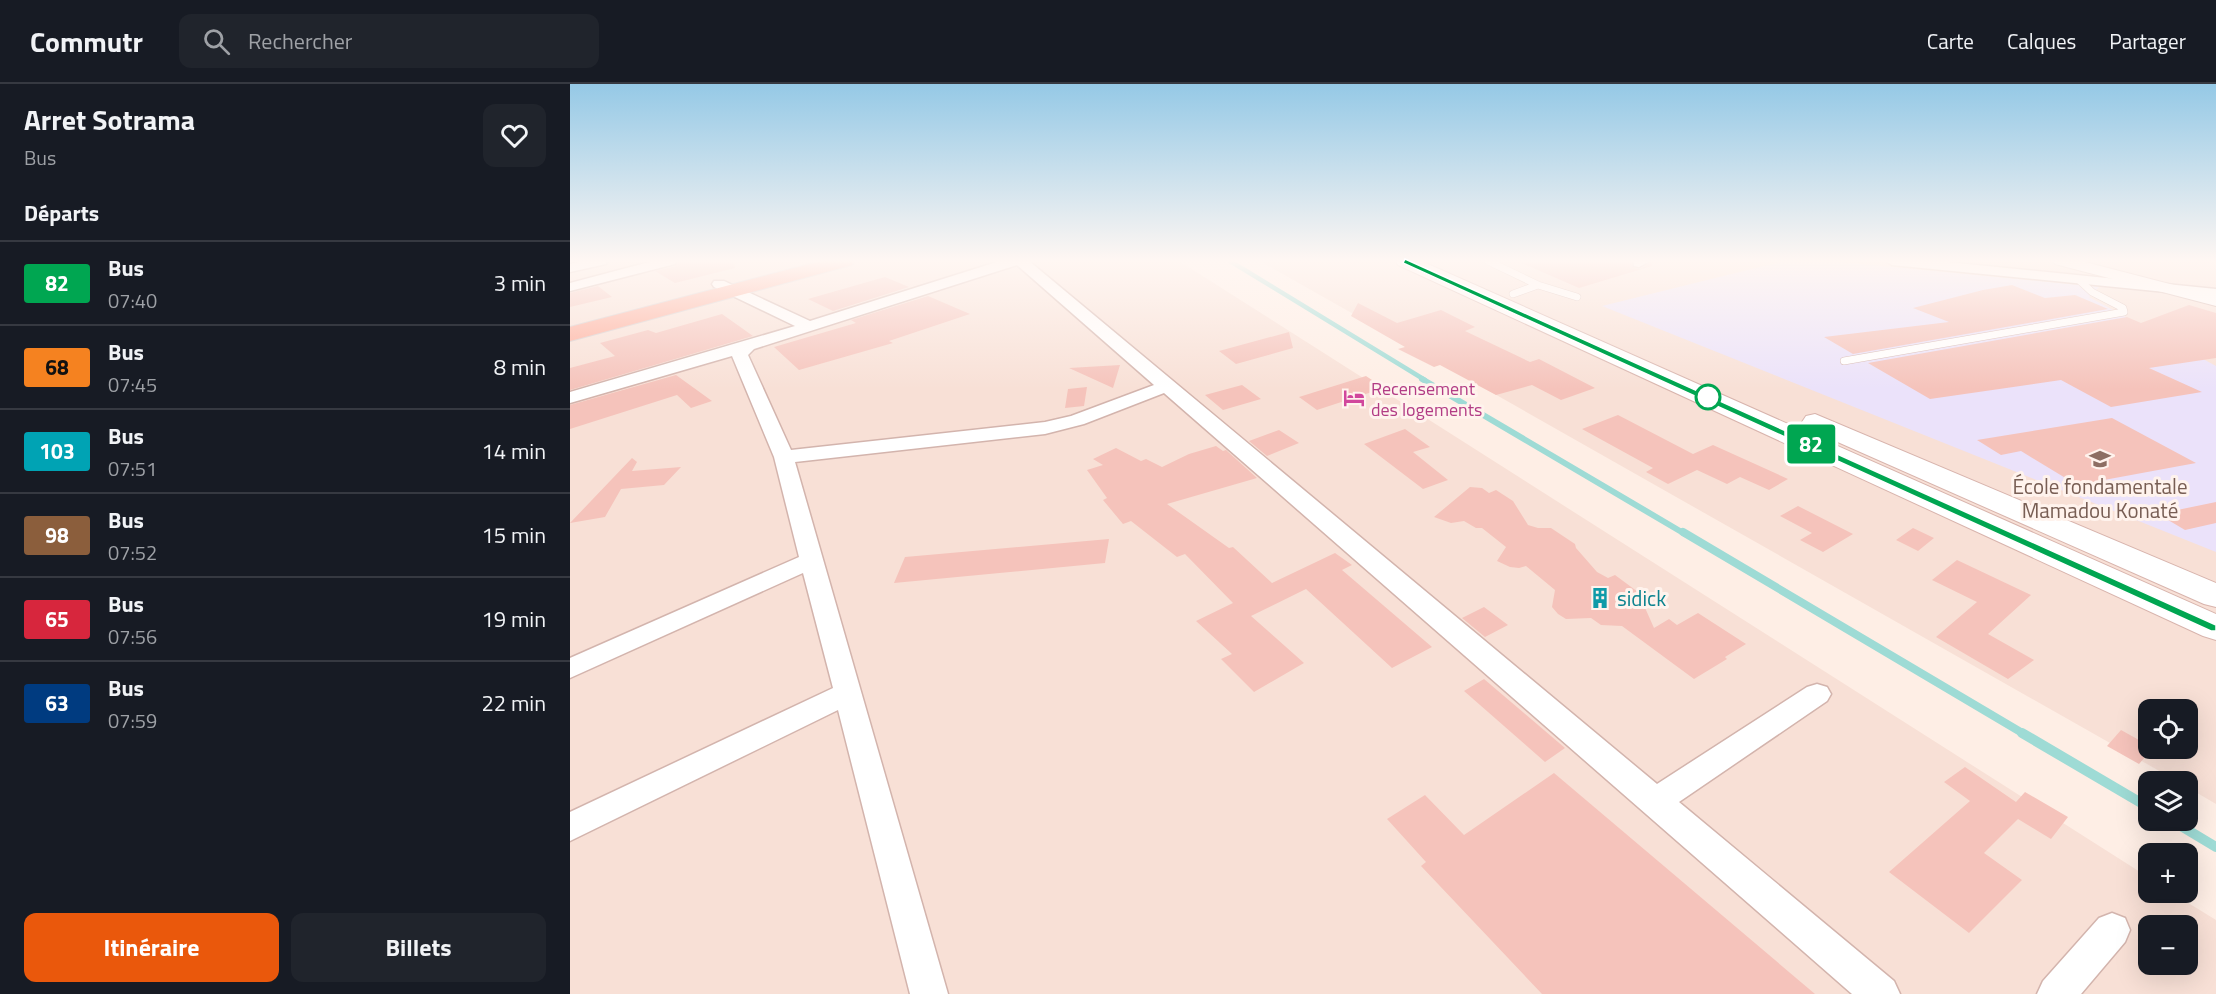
<!DOCTYPE html>
<html lang="fr">
<meta charset="utf-8">
<style>
body{margin:0;font-family:"Titillium Web",sans-serif;background:#20242c;color:#f1f3f6;height:100vh;display:flex;flex-direction:column;font-size:22px;white-space:nowrap}
*{box-sizing:border-box;margin:0}
p{font-size:20px;color:#9ea1a6}
.icon{flex:none;width:33px;height:33px;fill:none;stroke:currentColor;stroke-width:2;stroke-linecap:round;stroke-linejoin:round}
.map{position:relative;flex:1;overflow:hidden}
.side{display:flex;flex-direction:column;background:#171b24;width:570px}
.side>*{flex:none}
.badge{padding:0 12px;border-radius:4px;font-size:21px;line-height:39px}
.tools{position:absolute;left:1568px;top:615px;display:grid;gap:12px}
.tools a{display:grid;place-items:center;width:60px;height:60px;border-radius:12px;background:#171b24;box-shadow:0 6px 24px #0002;font-size:30px}
.map>.badge{position:absolute;translate:-50% -50%;box-shadow:0 0 0 3px #fff}
h2{padding:0 24px;font-size:22px;line-height:54px}
.round{display:grid;place-items:center;flex:none;width:63px;height:63px;border-radius:12px;background:#20242c}
.headline{display:flex;align-items:center;justify-content:space-between;height:102px;padding:0 24px}
h1{font-size:28px;font-weight:700;line-height:45px}
.button{display:flex;gap:12px;margin-top:auto;padding:12px 24px}
.button a{flex:1;height:69px;border-radius:12px;background:#ea580c;color:#fff;font-size:24px;font-weight:700;line-height:69px;text-align:center}
.button a+a{background:#20242c;color:#f1f3f6}
ul{padding:0;list-style:none}
li{display:flex;align-items:center;gap:18px;height:84px;padding:0 24px;border-top:2px solid #363941}
li div{flex:1}
li b{display:block;font-size:22px}
li em{font-style:normal}
li .badge{min-width:66px;font-weight:700;text-align:center}
header{display:flex;align-items:center;gap:36px;box-sizing:border-box;height:84px;padding:0 30px;background:#171b24;border-bottom:2px solid #363941}
header strong{font-size:28px}
nav{display:flex;gap:33px;margin-inline-start:auto;font-size:21px}
.search{width:420px;height:54px;background:#20242c;display:flex;align-items:center;gap:15px;box-sizing:border-box;padding:0 21px;border-radius:12px;color:#9ea1a6;font-size:22px}
main{display:flex;flex:1;min-height:0}
.map>svg:first-child{display:block}
</style>
<header>
<strong>Commutr</strong>
<div class="search"><svg class="icon" aria-label="search" viewBox="0 0 24 24"><circle cx="10" cy="10" r="6"/><path d="M15 15l6 6"/></svg>Rechercher</div>
<nav><a>Carte</a><a>Calques</a><a>Partager</a></nav>
</header>
<main>
<section class="side">
<div class="headline"><div><h1>Arret Sotrama</h1><p>Bus</p></div><a class="round"><svg class="icon" aria-label="heart" viewBox="0 0 24 24"><path d="M12 20l-8-8c-3-5 5-10 8-4 3-6 11-1 8 4z"/></svg></a></div>
<h2>Départs</h2>
<ul>
<li><span class="badge" style="background:#00a651;color:#fff">82</span><div><b>Bus</b><p>07:40</p></div><em>3 min</em></li>
<li><span class="badge" style="background:#f58220;color:#111">68</span><div><b>Bus</b><p>07:45</p></div><em>8 min</em></li>
<li><span class="badge" style="background:#00a3b4;color:#fff">103</span><div><b>Bus</b><p>07:51</p></div><em>14 min</em></li>
<li><span class="badge" style="background:#8b5e3c;color:#fff">98</span><div><b>Bus</b><p>07:52</p></div><em>15 min</em></li>
<li><span class="badge" style="background:#d7263d;color:#fff">65</span><div><b>Bus</b><p>07:56</p></div><em>19 min</em></li>
<li><span class="badge" style="background:#003b80;color:#fff">63</span><div><b>Bus</b><p>07:59</p></div><em>22 min</em></li>
</ul>
<div class="button"><a>Itinéraire</a><a>Billets</a></div>
</section>
<div class="map">
<svg width="1646" height="910" viewBox="0 0 1646 910">
<rect width="100%" height="100%" fill="#feeee5"/>
<!-- residential -->
<path fill="#f8e0d6" fill-rule="evenodd" d="M0 177H609L1578 793V808L1602 809 1646 836V910H0ZM1578 842H1617V880H1578Z
M690 177H1646V720L1617 703V698L1607 697ZM1578 626H1617V664H1578Z"/>
<!-- education -->
<path fill="#ebe2fa" d="M1214 177H1261L1529 203 1519 213 1646 282V468L1032 222Z"/>
<g fill="none" stroke-linecap="round" stroke-linejoin="round">
<!-- stream-far3 -->
<path stroke="#9edbd5" stroke-width="4.5" d="M660 177 855 296"/>
<!-- stream-far2 -->
<path stroke="#9edbd5" stroke-width="6" d="M852 295 1115 450"/>
<!-- stream-far1 -->
<path stroke="#9edbd5" stroke-width="8" d="M1113 448 1454 650"/>
<!-- stream -->
<path stroke="#9edbd5" stroke-width="10" d="M1452 649 1578 723
M1601 736 1646 763"/>
</g>
<!-- building -->
<path fill="#f5c3bb" d="M108 177H164L165 184 105 199 85 187 106 182Z
M947 177H1061L1064 184 1070 185 1082 178V182L1009 204Z
M315 193 339 203 263 227 238 215Z
M1442 201 1475 214 1505 211 1538 225 1283 270 1254 253 1379 238 1343 224 1413 206Z
M28 202 42 213 0 223V209Z
M358 212 400 230 319 257 323 259 229 286 204 263 286 239 281 236Z
M788 219 827 239 871 226 905 243 895 247 960 278 969 275 1025 304 991 316 962 301 926 311 870 281 864 283 828 265 835 263 781 232Z
M1619 221 1646 229V274L1579 284 1632 308 1541 323 1491 296 1360 315 1298 279 1557 233 1571 239Z
M152 230 183 252 0 306V284L45 272 30 259 78 246 86 249Z
M719 248 723 264 666 280 649 267Z
M550 281 543 304 499 284Z
M106 291 142 317 121 324 107 311 0 345V321Z
M796 292 814 304 747 326 729 313Z
M672 301 691 315 653 326 635 311Z
M517 303 514 322 495 324 498 305Z
M1048 331 1123 370 1143 361 1218 395 1199 406 1170 393 1157 400 1127 386 1098 400 1076 388 1083 384 1012 345Z
M1542 334 1626 379 1507 401 1451 367 1431 371 1407 356Z
M835 345 860 363 843 368 878 396 853 405 794 360Z
M709 346 729 359 697 372 679 357Z
M646 362 653 367 656 366 687 394 597 420 659 464 663 463 702 499 765 469 782 481 772 486 862 563 822 584 736 505 681 532 734 579 684 608 651 575 662 570 626 537 663 519 615 470 607 473 561 437 553 440 533 416 537 414 517 386 533 381 523 375 546 364 571 377 576 375 592 383 619 370Z
M62 374 67 378 62 387 111 383 94 401 51 405 35 433 0 439Z
M900 403 912 404 919 409 926 406 943 417 958 441 968 444H981L1005 460 1006 464 1027 488 1038 494 1045 491 1068 508 1084 544 1099 535 1107 541 1128 529 1176 560 1155 573 1157 575 1124 595 1052 542 1031 541 1021 534 996 535 988 530 982 523 985 506 956 482 949 484 940 483 927 477 936 463 912 444H906L894 437 881 439 864 433Z
M1646 418V439L1615 446 1588 430Z
M1228 422 1283 450 1253 468 1230 456 1242 449 1210 432Z
M1343 444 1364 454 1348 467 1326 456Z
M539 455 535 479 324 499 335 473Z
M1387 476 1461 511 1418 550 1464 576 1438 595 1366 553 1407 518 1362 496Z
M914 523 938 541 915 553 892 534Z
M914 595 995 664 975 678 894 607Z
M1551 646 1578 661V664H1583L1569 680 1537 662Z
M1395 683 1446 718 1455 708 1498 733 1481 755 1448 735 1414 769 1452 796 1399 849 1319 788 1400 717 1374 698Z
M984 689 1245 910H972L851 782 856 778 817 735 855 711 894 751Z"/>
<g fill="none" stroke-linecap="round" stroke-linejoin="round">
<defs>
<path id="service" d="M918 177 968 201 943 210
M968 201 1007 213
M1274 277 1554 228 1553 224 1522 208 1509 196"/>
<path id="minor" d="M11 177H37L36 180 0 188V180Z
M83 177H106L105 180 0 207V199Z
M430 177H459L1087 700 1237 603 1247 600 1257 603 1261 610 1257 617 1109 718 1324 897 1330 910H1282L594 309 514 340 475 350 225 378 378 910H340L268 626 0 757V728L263 604 233 489 0 594V574L229 473 204 373 162 272 0 319V308L225 242 144 203 142 200 144 197H154L240 237ZM447 181 584 301 501 332 475 338 221 366 178 271 184 265Z
M1063 177H1080L1069 183 1064 182Z
M1316 177H1367L1646 205V213L1322 181Z
M1542 829 1555 834 1560 846 1555 858 1511 910H1467L1473 897 1529 834Z"/>
<path id="tertiary" d="M1483 177H1511L1646 212V222L1485 180Z"/>
<path id="secondary" d="M826 177H851L1646 530V556L1633 552 828 181Z
M1245 330 1646 499V523L1634 520 1236 344 1232 338 1236 332Z"/>
<path id="trunk" d="M251 177H284L282 181 0 257V243Z"/>
</defs>
<!-- service casing -->
<use href="#service" stroke="#d3b4ad" stroke-width="8"/>
<!-- minor casing -->
<use href="#minor" stroke="#d3b4ad" stroke-width="3"/>
<!-- tertiary casing -->
<use href="#tertiary" stroke="#d3b4ad" stroke-width="2"/>
<!-- secondary casing -->
<use href="#secondary" stroke="#d8b4ad" stroke-width="2"/>
<!-- trunk casing -->
<use href="#trunk" stroke="#d9cdcc" stroke-width="2"/>
<!-- service -->
<use href="#service" stroke="#fff" stroke-width="7"/>
<!-- minor -->
<use href="#minor" fill="#fff" fill-rule="evenodd"/>
<!-- tertiary -->
<use href="#tertiary" fill="#fff" fill-rule="evenodd"/>
<!-- secondary -->
<use href="#secondary" fill="#fff" fill-rule="evenodd"/>
<!-- trunk -->
<use href="#trunk" fill="#fdac9a" fill-rule="evenodd"/>
</g>
<!-- sky -->
<linearGradient id="sky" x2="0" y2="1"><stop stop-color="#95c9e6"/><stop offset="0.58" stop-color="#fff7f3"/><stop offset="1" stop-color="#fff7f3" stop-opacity="0"/></linearGradient>
<rect width="1646" height="305" fill="url(#sky)"/>
<!-- line -->
<path fill="#00a651" stroke="#fff" stroke-width="1.5" d="M835 175 1646 541V547H1641L833 179Z"/>
<!-- icons -->
<defs>
<symbol id="hotel-bare" viewBox="-9 -9 18 18"><path d="M-6-4.5h1.5V1H6V5H4.5V3h-9V5H-6ZM-4 0a1.8 1.8 0 1 1 3.6 0ZM.5 0V-2.5h3Q6-2.5 6 0Z" fill="#d1479c" stroke="#fff3ed" stroke-width="2.5" paint-order="stroke"/></symbol>
<symbol id="school-bare" viewBox="-9 -9 18 18"><path d="M0-5L7-2L0 1L-7-2ZM-4 1L0 2.5L4 1V4Q0 6-4 4Z" fill="#8d6e63" stroke="#fff3ed" stroke-width="2.5" paint-order="stroke"/></symbol>
<symbol id="building-bare" viewBox="-9 -9 18 18"><path d="M-4-6H4V6H1V3H-1V6H-4ZM-2.5-4.3h1.7v1.8h-1.7ZM.8-4.3h1.7v1.8H.8ZM-2.5-1h1.7V.8h-1.7ZM.8-1h1.7V.8H.8Z" fill="#0f9aa8" stroke="#fff3ed" stroke-width="2.5" paint-order="stroke"/></symbol>
</defs>
<g fill-rule="evenodd">
<use href="#hotel-bare" x="769" y="299" width="30" height="30"/>
<use href="#school-bare" x="1515" y="360" width="30" height="30"/>
<use href="#building-bare" x="1015" y="499" width="30" height="30"/>
</g>
<!-- markers -->
<circle fill="#fff" stroke="#00a651" stroke-width="3" cx="1138" cy="313" r="12"/>
<g text-anchor="middle" dominant-baseline="central" stroke-width="6" stroke-linejoin="round" paint-order="stroke">
<!-- far-hotel labels -->
<g font-size="18" fill="#b23c85" stroke="#fff3ed" text-anchor="start">
<text x="801" y="304">Recensement<tspan x="801" dy="21">des logements</tspan></text>
</g>
<!-- education labels -->
<g font-size="21" fill="#785e54" stroke="#fff3ed">
<text x="1530" y="402">École fondamentale<tspan x="1530" dy="24">Mamadou Konaté</tspan></text>
</g>
<!-- culture labels -->
<g font-size="21" fill="#0d838f" stroke="#fff3ed" text-anchor="start">
<text x="1047" y="514">sidick</text>
</g>
</g>
</svg>
<div class="tools">
<a><svg class="icon" aria-label="locate" viewBox="0 0 24 24"><circle cx="12" cy="12" r="6"/><path d="M12 2v4M12 18v4M2 12h4M18 12h4"/></svg></a>
<a><svg class="icon" aria-label="layers" viewBox="0 0 24 24"><path d="M12 4l9 5-9 5-9-5zM3 14l9 5 9-5"/></svg></a>
<a>+</a>
<a>−</a>
</div>
<b class="badge" style="left:1241px;top:360px;background:#00a651;color:#fff">82</b>
</div>
</main>
